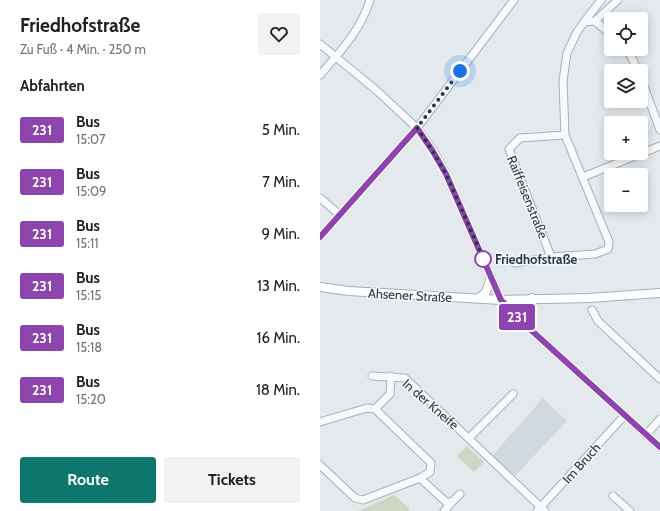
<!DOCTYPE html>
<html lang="de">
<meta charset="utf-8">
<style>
body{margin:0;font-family:Cabin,sans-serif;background:#f2f2f2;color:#202124;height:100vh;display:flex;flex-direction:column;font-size:15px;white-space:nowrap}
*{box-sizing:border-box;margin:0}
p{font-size:13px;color:#757577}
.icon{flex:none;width:22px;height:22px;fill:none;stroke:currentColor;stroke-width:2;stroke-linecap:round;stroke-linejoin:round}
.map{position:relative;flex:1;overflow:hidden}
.drawer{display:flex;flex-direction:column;background:#fff;width:320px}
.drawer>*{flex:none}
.badge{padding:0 8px;border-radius:3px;font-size:14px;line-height:26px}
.buttons{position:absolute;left:284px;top:12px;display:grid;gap:8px}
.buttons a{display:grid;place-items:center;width:44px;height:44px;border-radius:4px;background:#fff;box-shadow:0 2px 10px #0003;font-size:20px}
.you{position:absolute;width:20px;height:20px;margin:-10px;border:3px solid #fff;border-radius:50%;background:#1a73e8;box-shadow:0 0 0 6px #1a73e833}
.map>.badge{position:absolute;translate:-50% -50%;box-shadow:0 0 0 2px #fff}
h2{padding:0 20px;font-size:15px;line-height:36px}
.round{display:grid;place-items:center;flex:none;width:42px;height:42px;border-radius:4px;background:#f2f2f2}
.head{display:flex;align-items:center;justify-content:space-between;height:68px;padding:0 20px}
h1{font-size:19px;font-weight:700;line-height:30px}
.button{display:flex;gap:8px;margin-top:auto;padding:8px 20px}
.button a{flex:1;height:46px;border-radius:4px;background:#0f766e;color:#fff;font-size:16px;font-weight:700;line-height:46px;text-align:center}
.button a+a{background:#f2f2f2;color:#202124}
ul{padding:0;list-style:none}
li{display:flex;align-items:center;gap:12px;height:52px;padding:0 20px}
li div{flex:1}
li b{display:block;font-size:15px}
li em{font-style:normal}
li .badge{min-width:44px;font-weight:700;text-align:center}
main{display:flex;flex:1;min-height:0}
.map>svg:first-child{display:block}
</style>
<main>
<section class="drawer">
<div class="head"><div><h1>Friedhofstraße</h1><p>Zu Fuß · 4 Min. · 250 m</p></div><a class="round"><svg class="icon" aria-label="heart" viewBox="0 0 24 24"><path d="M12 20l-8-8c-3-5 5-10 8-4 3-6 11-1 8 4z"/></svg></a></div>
<h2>Abfahrten</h2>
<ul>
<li><span class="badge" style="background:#8e44ad;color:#fff">231</span><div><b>Bus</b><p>15:07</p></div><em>5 Min.</em></li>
<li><span class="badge" style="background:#8e44ad;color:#fff">231</span><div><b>Bus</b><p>15:09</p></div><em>7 Min.</em></li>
<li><span class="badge" style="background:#8e44ad;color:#fff">231</span><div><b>Bus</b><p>15:11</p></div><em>9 Min.</em></li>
<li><span class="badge" style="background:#8e44ad;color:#fff">231</span><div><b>Bus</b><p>15:15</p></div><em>13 Min.</em></li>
<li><span class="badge" style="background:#8e44ad;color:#fff">231</span><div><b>Bus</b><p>15:18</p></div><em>16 Min.</em></li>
<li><span class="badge" style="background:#8e44ad;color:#fff">231</span><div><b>Bus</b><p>15:20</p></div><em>18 Min.</em></li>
</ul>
<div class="button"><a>Route</a><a>Tickets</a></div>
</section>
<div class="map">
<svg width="340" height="511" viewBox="0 0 340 511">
<rect width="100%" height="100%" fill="#e3e9ed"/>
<!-- built -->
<path fill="#d1d9df" d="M223 398 247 421 194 477 172 456Z"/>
<!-- green -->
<path fill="#cdd7c4" d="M147 446 164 462 154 472 137 456Z
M74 495 90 509 88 511H38Z"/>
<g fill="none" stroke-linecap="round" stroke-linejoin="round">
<defs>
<path id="minor" d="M275 21 291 35
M264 22 281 0
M0 44 56 90 83 115 97 128 113 150 126 174 181 300 201 321 340 447
M305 49 311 56 318 71
M0 75C20 52 41 30 50 0
M321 78 340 130
M263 177 340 146
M0 198 20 215
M0 237 97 128 194 0
M231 257 189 149 200 138 245 135
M195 263 231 257 275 254 288 249 289 242 245 135 243 81 247 53 257 32 264 22 275 21 298 0
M272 310 278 321 340 379
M52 376 85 378 225 511
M55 409 70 394 71 376
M0 422 47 408 55 409 111 463 110 472 100 478 126 502H132L140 494
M326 435 340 419
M149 438 193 394
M0 465 35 498 43 500 100 478
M293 496 310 511
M124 511 132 502
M217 511 305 415"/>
<path id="major" d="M0 287 29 291 181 300 269 298 340 293
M159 298 166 292 171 277
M201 321C201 310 204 306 212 298"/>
</defs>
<!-- minor casing -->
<use href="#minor" stroke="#a7b1b8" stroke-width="9"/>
<!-- major casing -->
<use href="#major" stroke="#a1b0ba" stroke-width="10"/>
<!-- minor -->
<use href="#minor" stroke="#f7f9fa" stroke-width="7"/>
<!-- major -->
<use href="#major" stroke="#fff" stroke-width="8"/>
</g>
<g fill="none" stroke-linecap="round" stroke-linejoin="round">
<defs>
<path id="line" d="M0 237 97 128 112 150 126 174 181 300 201 321 340 447"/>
</defs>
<!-- line casing -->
<use href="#line" stroke="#fff" stroke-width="9"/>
<!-- line -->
<use href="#line" stroke="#8e44ad" stroke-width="6"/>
<!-- walk -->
<path stroke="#293a47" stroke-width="4" stroke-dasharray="0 7.2" d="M140 71 97 128 112 150 126 174 164 260 163 259"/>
</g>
<!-- markers -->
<circle fill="#fff" stroke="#8e44ad" stroke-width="2" cx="163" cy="259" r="8"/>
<g text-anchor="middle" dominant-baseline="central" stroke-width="3" stroke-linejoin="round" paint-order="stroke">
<!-- street labels -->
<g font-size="13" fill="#293a47" stroke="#f4f7f9">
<text transform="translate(208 197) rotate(68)">Raiffeisenstraße</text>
<text transform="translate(90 295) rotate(3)">Ahsener Straße</text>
<text transform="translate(111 404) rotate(41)">In der Kneife</text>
<text transform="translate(261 463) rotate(-48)">Im Bruch</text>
</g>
<!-- stop labels -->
<g font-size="13" font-weight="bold" fill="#293a47" stroke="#f4f7f9" text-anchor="start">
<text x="175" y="259">Friedhofstraße</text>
</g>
</g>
</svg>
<div class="buttons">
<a><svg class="icon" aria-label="locate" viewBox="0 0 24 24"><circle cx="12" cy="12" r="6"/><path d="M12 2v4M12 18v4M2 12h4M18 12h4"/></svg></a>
<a><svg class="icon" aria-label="layers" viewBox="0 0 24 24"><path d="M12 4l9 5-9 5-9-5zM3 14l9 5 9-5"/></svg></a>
<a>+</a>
<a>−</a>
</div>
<div class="you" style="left:140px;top:71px"></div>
<b class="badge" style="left:197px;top:317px;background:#8e44ad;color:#fff">231</b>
</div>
</main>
